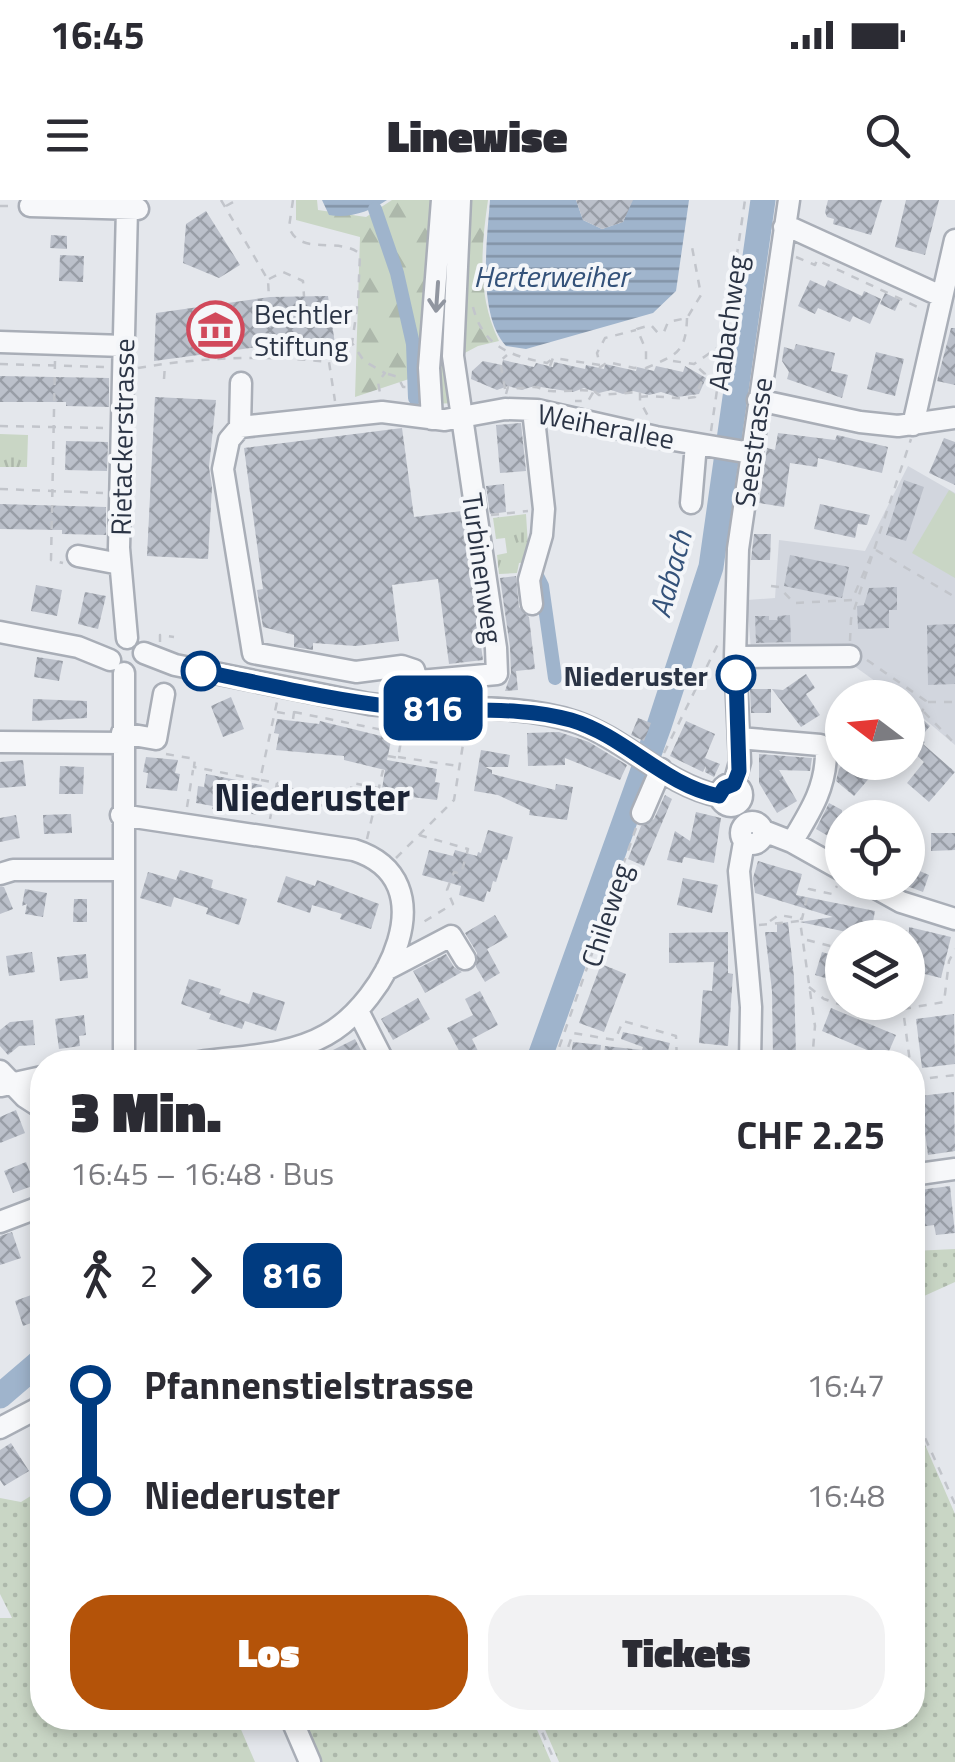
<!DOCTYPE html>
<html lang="de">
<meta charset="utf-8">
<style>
body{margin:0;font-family:"Titillium Web",sans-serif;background:#f2f2f3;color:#2b2b33;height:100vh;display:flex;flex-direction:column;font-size:38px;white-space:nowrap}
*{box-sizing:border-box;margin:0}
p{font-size:32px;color:#7c7c81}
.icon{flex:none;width:55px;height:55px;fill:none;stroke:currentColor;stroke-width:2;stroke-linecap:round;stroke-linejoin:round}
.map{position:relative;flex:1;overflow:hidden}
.panel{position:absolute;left:30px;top:850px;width:895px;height:680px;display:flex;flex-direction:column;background:#fff;border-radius:40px;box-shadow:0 5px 15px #0003}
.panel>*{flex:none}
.badge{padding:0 20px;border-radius:15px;font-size:35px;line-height:65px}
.needle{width:65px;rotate:286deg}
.tools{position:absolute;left:825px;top:480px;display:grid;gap:20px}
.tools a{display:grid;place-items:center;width:100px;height:100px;border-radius:50%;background:#fff;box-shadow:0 5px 15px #0003;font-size:50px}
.map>.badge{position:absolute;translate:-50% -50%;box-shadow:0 0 0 5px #fff}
.legs{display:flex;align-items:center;gap:15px;height:110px;padding:0 40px;font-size:32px}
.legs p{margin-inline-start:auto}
.headline{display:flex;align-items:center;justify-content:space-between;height:170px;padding:0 40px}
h1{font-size:55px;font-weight:800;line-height:75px}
.cta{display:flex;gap:20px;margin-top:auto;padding:20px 40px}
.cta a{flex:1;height:115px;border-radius:40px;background:#b45309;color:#fff;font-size:40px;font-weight:800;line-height:115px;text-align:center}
.cta a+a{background:#f2f2f3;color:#2b2b33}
ul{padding:0 40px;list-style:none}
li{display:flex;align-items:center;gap:35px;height:110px;font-size:38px}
li i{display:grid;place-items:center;width:15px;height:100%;margin:0 12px;background:currentColor}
li i::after{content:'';width:25px;height:25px;margin:-12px;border:8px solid;border-radius:50%;background:#fff}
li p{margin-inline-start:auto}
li:first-child i{background:linear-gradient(#0000 50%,currentColor 0)}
li:last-child i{background:linear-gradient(currentColor 50%,#0000 0)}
.status{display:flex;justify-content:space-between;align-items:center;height:70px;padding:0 50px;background:#fff;direction:ltr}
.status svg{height:28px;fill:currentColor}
header{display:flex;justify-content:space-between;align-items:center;height:130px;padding:0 40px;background:#fff;font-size:45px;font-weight:800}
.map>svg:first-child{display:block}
</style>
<div class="status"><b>16:45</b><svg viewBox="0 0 49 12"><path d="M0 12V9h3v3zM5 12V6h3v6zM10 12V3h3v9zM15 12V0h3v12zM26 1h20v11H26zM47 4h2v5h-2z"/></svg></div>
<header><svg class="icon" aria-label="menu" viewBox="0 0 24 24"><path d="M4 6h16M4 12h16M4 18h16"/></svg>Linewise<svg class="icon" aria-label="search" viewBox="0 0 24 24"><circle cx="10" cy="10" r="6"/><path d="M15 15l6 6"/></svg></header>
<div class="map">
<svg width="955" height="1562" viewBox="0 0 955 1562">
<defs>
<pattern id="grass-dots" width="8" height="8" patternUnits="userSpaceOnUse" patternTransform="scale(2.5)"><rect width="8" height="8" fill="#c9d6c5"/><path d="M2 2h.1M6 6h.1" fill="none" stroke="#adb8ab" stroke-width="1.8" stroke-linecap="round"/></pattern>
<pattern id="forest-firs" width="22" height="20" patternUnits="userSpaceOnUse" patternTransform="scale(2.5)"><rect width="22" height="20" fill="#c9d6c5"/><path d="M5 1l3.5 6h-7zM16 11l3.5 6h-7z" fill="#adb8ab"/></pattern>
<pattern id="park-tufts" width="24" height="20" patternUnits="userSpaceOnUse" patternTransform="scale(2.5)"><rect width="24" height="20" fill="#c9d6c5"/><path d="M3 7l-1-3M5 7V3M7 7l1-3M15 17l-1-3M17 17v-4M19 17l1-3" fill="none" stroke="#adb8ab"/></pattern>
<pattern id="water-rules" width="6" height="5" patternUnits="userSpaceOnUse" patternTransform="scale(2.5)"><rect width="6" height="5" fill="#9fb4cc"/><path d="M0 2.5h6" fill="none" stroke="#8293a7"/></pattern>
<pattern id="building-cross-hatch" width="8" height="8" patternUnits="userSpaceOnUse" patternTransform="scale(2.5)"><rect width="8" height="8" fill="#bbc0ca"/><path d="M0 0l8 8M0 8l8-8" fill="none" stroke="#989da6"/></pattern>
</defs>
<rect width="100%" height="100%" fill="#e4e7ec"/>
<!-- built -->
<path fill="#d2d6de" d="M908 266 955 293V545L908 505V498L897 497 850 463 751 450 747 400 775 398 779 340 865 351Z"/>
<!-- grass -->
<path fill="url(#grass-dots)" d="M955 1049V1082L913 1101V1051Z
M913 1217 955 1314V1562H559L540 1518H912Z
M42 1289V1518H236L255 1562H0V1418H12L0 1394V1298L21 1302Z
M315 1518H532L551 1562H321L304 1522Z"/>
<!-- forest -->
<path fill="url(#forest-firs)" d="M296 0H317L318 10 366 17 392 0H488C481 48 477 96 499 141L478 146 457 157 462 203 421 204 418 176 355 197 360 37 296 20Z"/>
<!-- park -->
<path fill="url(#park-tufts)" d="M0 234 28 235 27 267H0Z
M526 314 528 346 531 348 529 362 519 363 517 373 499 374 497 355 507 353 505 338 496 339 493 318Z"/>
<!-- pitch -->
<path fill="#c9d6c5" d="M949 290 955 294V378L912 353Z"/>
<!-- water -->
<path fill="url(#water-rules)" d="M322 0H387C371 11 349 19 329 15Z
M490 0H576L583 20 602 29 623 22 632 0H689L676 91 653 113 526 149 506 146C477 114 487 41 490 0Z"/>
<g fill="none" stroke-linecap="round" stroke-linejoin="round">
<!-- canal -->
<path stroke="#9fb4cc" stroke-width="14" d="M375 9 397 73 413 144 415 198
M536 374 542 386 555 478"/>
<!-- river -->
<path stroke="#9fb4cc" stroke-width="25" d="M538 862 659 526 711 367 763 0
M0 1196 42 1160"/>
</g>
<!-- building -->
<path fill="url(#building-cross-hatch)" d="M576 0H633L623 22 602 29 583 20Z
M828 0H882L871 35 833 24 834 19 827 17 825 12Z
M906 0H939L925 55 895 47Z
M206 11 240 65 219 78 183 63 186 24Z
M51 35 67 36V49L50 48Z
M60 55 84 56 83 82 59 81Z
M810 80 825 87 828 80 862 96 864 91 881 99 870 124 853 116 850 122 818 108 815 114 798 106Z
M885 93 900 100 895 111 880 104Z
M328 96 336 151 323 153 322 143 279 144 154 161 156 113 270 97Z
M951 128H955V185L937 181Z
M796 144 835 153 831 171 848 175 842 198 787 179 789 172 782 161 784 147 794 150Z
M876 152 904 159 895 196 867 189Z
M503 160 534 167 536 163 553 167 554 162 585 169 586 165 604 169 605 164 636 171 637 167 654 171 656 166 683 172 685 166 706 178 699 194 677 197 661 192 649 195 633 191 623 194 611 190 599 193 584 188 573 192 534 186 522 190 508 186 497 190 471 179 472 171 483 161 502 165Z
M0 176 109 178V207L66 206V202H0Z
M155 197 216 200 209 267 212 287 208 359 147 356Z
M521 223 526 271 500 273 496 225Z
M402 228 414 317 462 311 483 460 449 464 438 379 392 385 399 441 356 446 313 443V450L294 447V435L263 427 257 390 263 389 244 248Z
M778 233 835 240 837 235 888 247 882 273 818 258 817 267 790 263 784 307 759 303 767 248 775 250Z
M944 238 955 242V285L929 273Z
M66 241 108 242 107 271 65 270Z
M904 280 924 287 906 341 886 335Z
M504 284 506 312 490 314 486 286Z
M0 304 106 307V335L62 334V330L0 329Z
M820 304 870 315 867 325 858 324 855 338 814 329Z
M754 334H771L770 360H751Z
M790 355 849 367 842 398 784 386Z
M516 376 519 407 529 417 535 469 516 471 518 490 505 491 511 473 510 447 500 378Z
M36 385 62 390 57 416 31 411Z
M897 387V410H889V428L858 429 857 406 864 405 869 388Z
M85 392 106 396 98 429 78 424Z
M790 415 791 442 756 443 755 416H769V420H777L778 416Z
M955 424V484L928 485 927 425Z
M37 457 63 461 59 481 34 477Z
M806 474 815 488 806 494 820 515 801 527 772 489 783 490Z
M750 489H771V513H751Z
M231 497 244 529 223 537 211 506Z
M33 499 87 501V518L32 521Z
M916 513 930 526 920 538 925 542 923 544 955 572 929 602 907 583 924 562 908 547V522Z
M638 518 651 523 644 541 631 535Z
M277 519 319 524 320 521 385 537 384 540 391 541 387 560 437 569 435 582 440 583 437 600 394 595V592L382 589 385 570 344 560V556L276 550 279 534 274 533Z
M686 521 715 534 705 558 720 564 714 577 705 572 706 566 703 572 670 556Z
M559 532 589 542 627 565 620 580 565 558V565L528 566 527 533Z
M481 550 510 555 508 567H485L492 570V574L555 590 556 584 573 587 567 620 529 615 530 610 498 595 474 591Z
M759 554 812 558 810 571 779 570 797 601 777 613 759 583Z
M146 557 178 560 175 573 180 574 177 591 146 588 148 573 143 572Z
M23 560 26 586 0 588V562Z
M844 562H883L854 596 836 581 839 569Z
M60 566 84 567 83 594H59Z
M206 574 262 585 259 597 265 598 261 615 212 609 213 606 196 603 198 586 204 587Z
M665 595 672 599 644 666 628 659 641 626 654 619Z
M829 603 842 610V644L816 629Z
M696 612 721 618 714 663 684 657 682 663 667 660 675 631 690 641Z
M71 614 72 633 44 634 43 615Z
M16 615 20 638 0 642V618Z
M488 630 513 637 507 660 503 659 496 682 493 681 490 692 487 691 484 702 459 695 461 686 422 675 429 650 453 656 455 650 477 656 478 652 481 653Z
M931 633H955V650L931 651Z
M758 661 802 674 796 695 875 711 870 737 800 722 833 717 755 693 753 678Z
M908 666 929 675 923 692 904 685 908 682Z
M180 670 213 680 211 688 247 699 239 725 206 714 208 708 174 697 171 707 140 698 148 672 176 680Z
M286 676 315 686 317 680 379 704 371 729 340 719 342 714 312 705 310 713 277 702Z
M683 678 718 685 712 713 677 705Z
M0 687H4L13 709 0 714Z
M25 689 47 693 43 717 25 714 27 704 22 706Z
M74 699H87V722H73Z
M495 715 508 737 487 749 500 773 485 782 476 767 477 753 465 733Z
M788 722 794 777 796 857 773 858 772 791 765 732H777V724Z
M909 727 951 737 941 778 908 770Z
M728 732V773L733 774 728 846 699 843 703 790 712 791 714 762 669 763V733Z
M32 752 35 772 9 776 6 756Z
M822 752 842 758V783L815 775Z
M86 754 88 778 60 781 57 757Z
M446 754 454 767 462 772 425 793 413 771Z
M601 764 626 774 604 832 579 823Z
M189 779 221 789 219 794 249 804 253 792 285 802 276 831 245 821 242 829 209 819 211 814 181 804Z
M480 791 498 825 472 839 480 855 465 862 447 828 473 815 465 799Z
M418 798 430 819 393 840 381 819Z
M831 808 896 835 886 858 822 831Z
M954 814 955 864 922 868 916 819Z
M84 815 86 835 79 836 80 846 59 849 55 819Z
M33 820 35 845 19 846 8 855 0 846V830L10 822Z
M623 832 670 843 665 862H643L604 853 605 846 642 850 643 847 621 839Z
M355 839 367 862H309Z
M573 842 601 845 599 862H570Z
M954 892 955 951 928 955 920 896Z
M16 910 25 933 0 943V917Z
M26 962 35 985 13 993 4 971Z
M950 986 955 1033 936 1035 934 1025 912 1028V991Z
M12 1032 21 1058 0 1065V1036Z
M42 1091V1119L23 1126 15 1101Z
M11 1243 29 1271 4 1286 0 1280V1250Z"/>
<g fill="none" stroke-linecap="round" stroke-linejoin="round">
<defs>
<path id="minor" d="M30 6 138 9
M784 27 794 29 941 96
M0 142 124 146
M241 183 240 227 229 240 223 269 253 453 356 472 402 466 414 470 420 492
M758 200 860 222 898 226 955 218
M432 219 429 168 442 0
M913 225 955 40
M240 227 382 212 445 220 505 209 537 210 656 237 751 253
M691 303 696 244
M78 356 120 364
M532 404 529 380 542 335 544 309 533 210
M0 432 78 447 110 460
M127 438 119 348 127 8
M144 453 175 465 369 504C437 513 510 500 576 522 627 540 666 585 719 596
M735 457 850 456
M420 481 497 474 496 448 453 156 460 0
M122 533 156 539 164 494
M739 538 820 545 826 552C826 588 810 612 792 642
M0 542 122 543
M734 584 740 562 735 457 738 349 789 0
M720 595a11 11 0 1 1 22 0a11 11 0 1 1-22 0Z
M642 613 661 569
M121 615 354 650C449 680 386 802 326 835 289 856 241 856 199 862
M741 633a11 11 0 1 1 22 0a11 11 0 1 1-22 0Z
M764 631 792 642 842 670
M744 642 739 671 751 807 750 862
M0 674 13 670H122
M865 682 901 702 955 719
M386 770 451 736 465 759
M358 811 384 862
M124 862V473
M0 871 25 897 42 908
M1 886 42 877
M912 975 955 969
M0 1022 42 1006
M0 1228 42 1206
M291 1518 310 1562"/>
</defs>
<!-- minor casing -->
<use href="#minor" stroke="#a9aeb7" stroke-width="25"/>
<!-- path -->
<path stroke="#c2c5cb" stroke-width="2.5" stroke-dasharray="8 8" stroke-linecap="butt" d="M221 0 268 80 269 98
M293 0 289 27C299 57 340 36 360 54L358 102 352 143 364 161 385 173 378 182 380 193
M0 6H13
M226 6 237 0
M796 57 815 65 817 60 922 109
M269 79 283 72 303 81 304 96
M473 107C483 147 511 156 547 163L553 158
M687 118C686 153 676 155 646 168V150L637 129 651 125 658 133 664 132 668 122 687 118 701 95 692 47
M303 144V158
M55 161 51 360 63 363
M673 161 694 164 723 144
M0 164 105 167
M550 166 553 158 600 165 597 153 605 138 636 130
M138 168C203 157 263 155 329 162L335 201
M599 168 608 162 634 168 644 167
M388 174 398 177 403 187H413
M164 179 165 165
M505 189 500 161 507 155
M594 191 599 195 640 192V201L649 218
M506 194 508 187C520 190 523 187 534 187 540 187 545 191 551 191 565 192 579 189 594 191L588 201H575
M640 197C660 194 675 201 695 197L705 174 694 164
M0 226 103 228
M711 231 745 0
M0 289 103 293
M491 315 528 311
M876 350 955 397
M771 386 779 387 794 403 852 400 871 356
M850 441 851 419 911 239
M160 442V435L174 437
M867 460 926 501 922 512
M928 502H955
M277 512 294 515
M294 512 383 530 382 536
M924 512 955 544
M293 519 295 506
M384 532 401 535
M664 553 718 444
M166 554 195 559 194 567 260 580 277 502
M388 556 398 558 404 524
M398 557 458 566
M261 580 277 583 270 619
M276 586 349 600 352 583 378 588
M294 591 293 601 332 607 333 600
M187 607 193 570
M419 635 468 649 461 674 454 672 447 690 453 704 420 724
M367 639 383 570
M396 658 454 600 466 526
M770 721 779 715 802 719 809 689 832 694 837 686
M759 725 800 721 815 826 812 861 767 862
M858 738V737
M904 738 908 723
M807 740 842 749
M809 787 824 799 874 816
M902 802 910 862
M903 809 944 802 949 761 955 749
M554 862 636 628
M563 862 573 833 615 840 623 821 676 836 677 862
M914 880 955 875
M912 881 923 954
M912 1209 955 1304
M536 1518 555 1562"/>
<!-- minor -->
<use href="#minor" stroke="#f7f8fa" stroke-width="20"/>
</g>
<!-- one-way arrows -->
<defs><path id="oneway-shaft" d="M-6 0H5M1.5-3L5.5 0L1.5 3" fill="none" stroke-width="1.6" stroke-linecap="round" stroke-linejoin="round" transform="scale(2.5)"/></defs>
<use stroke="#9196a0" href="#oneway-shaft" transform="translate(437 97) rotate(94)"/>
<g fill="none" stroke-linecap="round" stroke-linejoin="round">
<defs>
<path id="line-1" d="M201 471C265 484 331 500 396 507 455 514 513 504 571 520 625 536 664 585 719 596L724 588 734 584 739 571 736 475"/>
</defs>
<!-- line-1 casing -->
<use href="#line-1" stroke="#fff" stroke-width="22"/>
<!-- line-1 -->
<use href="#line-1" stroke="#003b80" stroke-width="15"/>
</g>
<!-- icons -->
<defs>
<symbol id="museum-ring" viewBox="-11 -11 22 22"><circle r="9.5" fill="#f4f6f9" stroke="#d1495b" stroke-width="1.5"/><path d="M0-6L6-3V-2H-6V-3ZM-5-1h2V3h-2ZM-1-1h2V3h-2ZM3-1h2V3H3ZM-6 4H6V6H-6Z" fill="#d1495b"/></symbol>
</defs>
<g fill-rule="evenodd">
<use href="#museum-ring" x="184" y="98" width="63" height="63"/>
</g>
<!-- markers -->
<g fill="#fff" stroke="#003b80" stroke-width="5">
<circle cx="201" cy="471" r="18"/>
<circle cx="736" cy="475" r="18"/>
</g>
<g text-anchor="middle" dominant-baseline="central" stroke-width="8" stroke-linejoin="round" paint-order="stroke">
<!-- poi labels -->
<g font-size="28" fill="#2b3445" stroke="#f4f6f9" text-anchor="start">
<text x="254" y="113">Bechtler<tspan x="254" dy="32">Stiftung</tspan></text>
</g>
<!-- street labels -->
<g font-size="28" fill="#2b3445" stroke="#f4f6f9">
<text transform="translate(727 123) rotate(-82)">Aabachweg</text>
<text transform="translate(606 226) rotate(11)">Weiherallee</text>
<text transform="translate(122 237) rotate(-89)">Rietackerstrasse</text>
<text transform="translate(753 242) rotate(-82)">Seestrasse</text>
<text transform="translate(483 368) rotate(82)">Turbinenweg</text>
<text transform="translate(606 715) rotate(-72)">Chileweg</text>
</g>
<!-- stop labels -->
<g font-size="28" font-weight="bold" fill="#2b3445" stroke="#f4f6f9" text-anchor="end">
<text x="708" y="475">Niederuster</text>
</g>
<!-- water labels -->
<g font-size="30" font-style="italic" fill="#34527a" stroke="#f4f6f9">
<text x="551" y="76">Herterweiher</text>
<text transform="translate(670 374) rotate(-75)">Aabach</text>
</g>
<!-- district labels -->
<g font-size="38" font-weight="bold" fill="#1d2536" stroke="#f4f6f9">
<text x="312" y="597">Niederuster</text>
</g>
</g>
</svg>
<div class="tools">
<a><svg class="needle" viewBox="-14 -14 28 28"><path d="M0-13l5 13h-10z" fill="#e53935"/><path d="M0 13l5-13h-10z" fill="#7c7c81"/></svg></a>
<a><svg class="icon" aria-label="locate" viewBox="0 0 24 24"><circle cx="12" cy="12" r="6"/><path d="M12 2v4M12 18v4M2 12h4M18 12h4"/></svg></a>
<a><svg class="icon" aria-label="layers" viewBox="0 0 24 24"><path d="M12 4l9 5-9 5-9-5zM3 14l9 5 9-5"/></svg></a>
</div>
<b class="badge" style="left:433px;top:508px;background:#003b80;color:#fff">816</b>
<section class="panel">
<div class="headline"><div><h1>3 Min.</h1><p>16:45 – 16:48 · Bus</p></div><b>CHF 2.25</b></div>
<div class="legs"><svg class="icon" aria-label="walk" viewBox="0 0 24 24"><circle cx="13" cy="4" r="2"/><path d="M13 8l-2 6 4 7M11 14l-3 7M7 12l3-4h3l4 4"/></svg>2<svg class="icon" aria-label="forward" viewBox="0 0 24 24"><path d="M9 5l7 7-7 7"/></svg><b class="badge" style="background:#003b80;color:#fff">816</b></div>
<ul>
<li><i style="color:#003b80"></i><b>Pfannenstielstrasse</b><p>16:47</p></li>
<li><i style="color:#003b80"></i><b>Niederuster</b><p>16:48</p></li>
</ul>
<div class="cta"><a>Los</a><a>Tickets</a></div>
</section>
</div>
